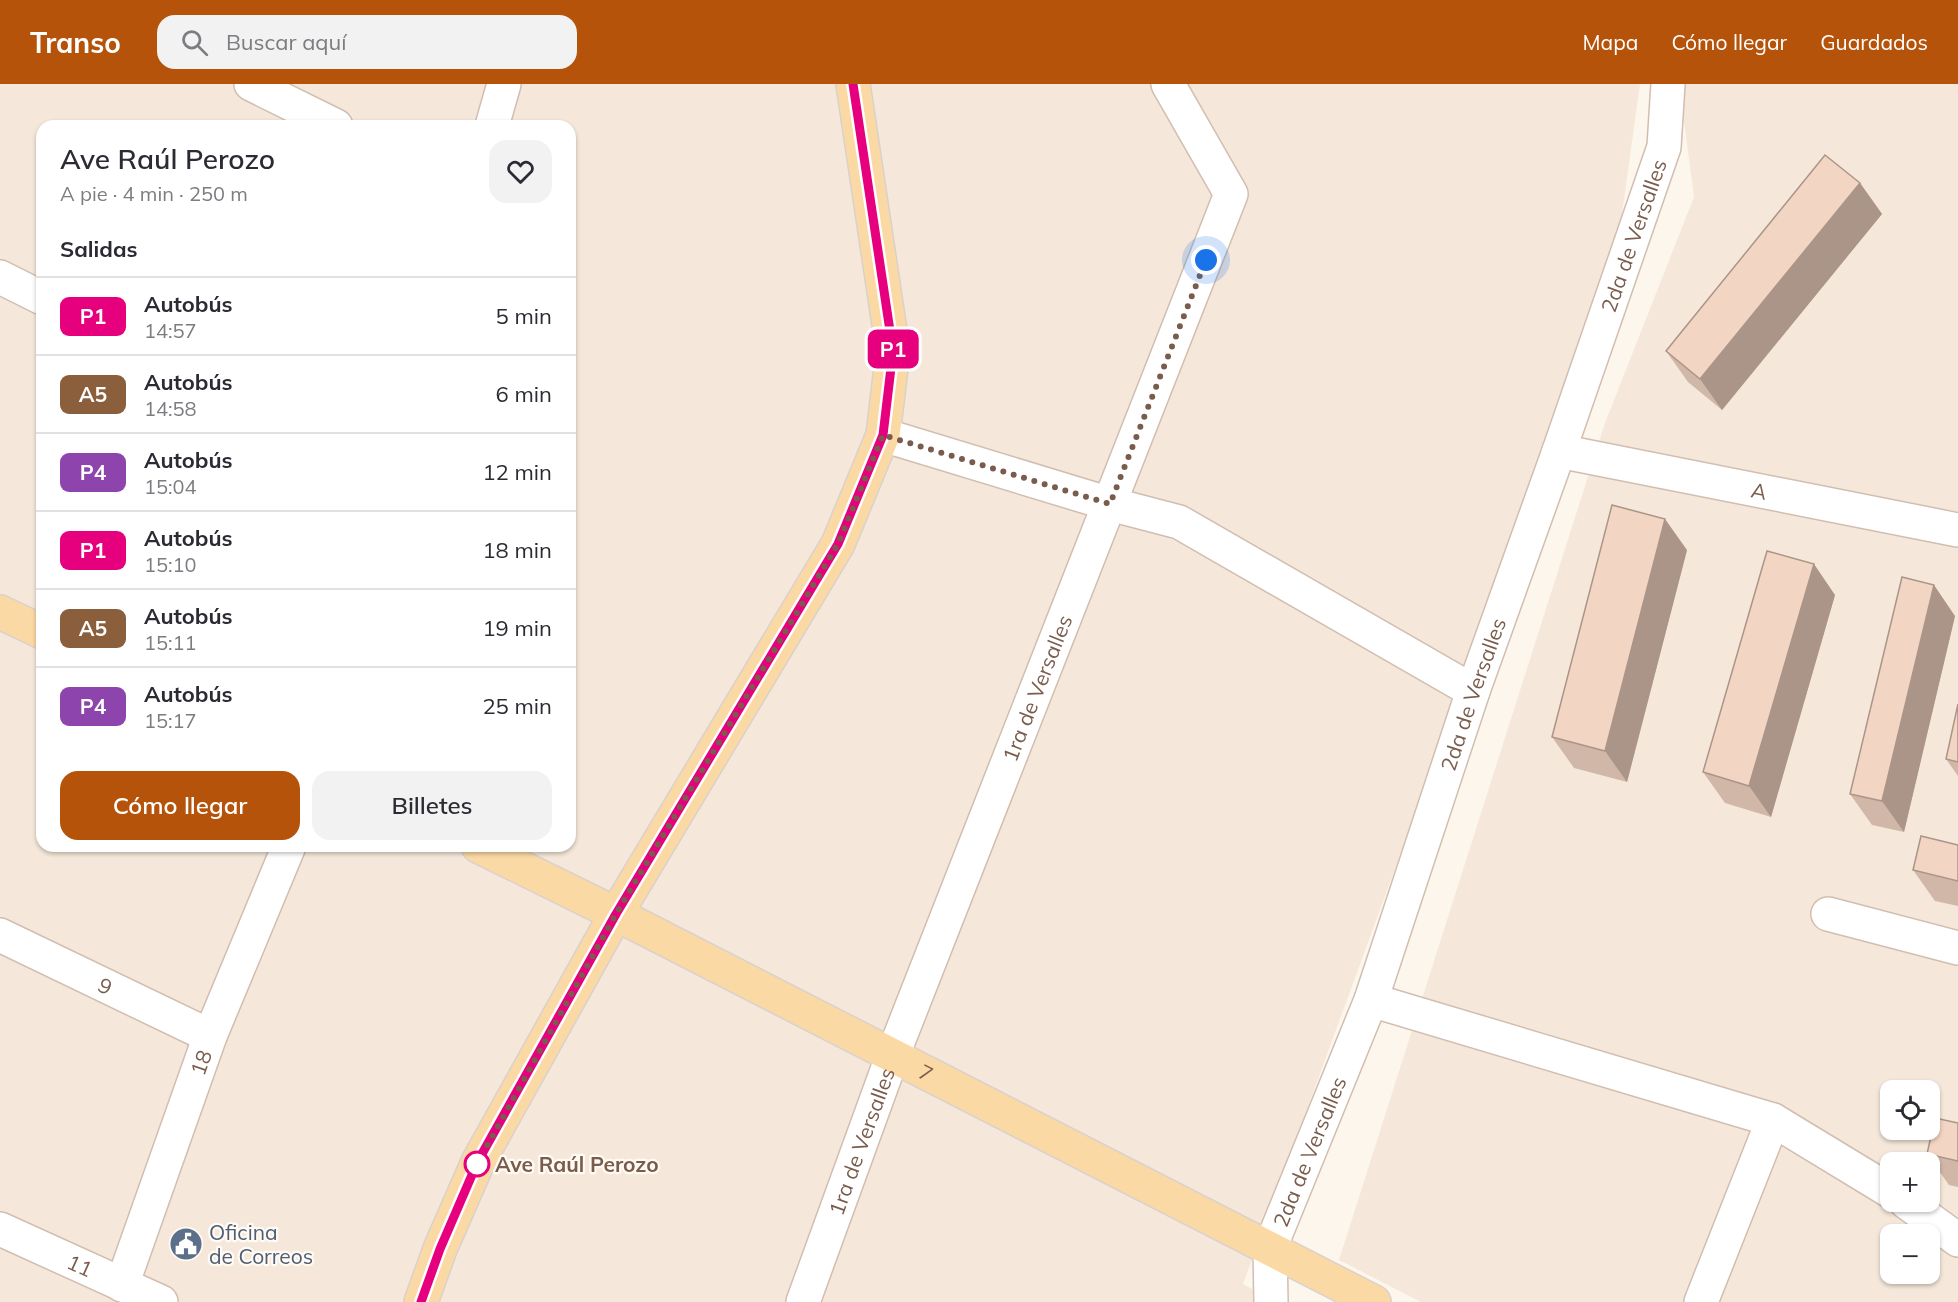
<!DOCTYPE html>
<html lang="es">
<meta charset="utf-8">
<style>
body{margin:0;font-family:Mulish,sans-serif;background:#f2f2f3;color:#2b2b33;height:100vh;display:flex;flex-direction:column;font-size:22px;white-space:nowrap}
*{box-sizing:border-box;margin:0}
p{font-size:20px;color:#7c7c81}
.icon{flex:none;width:33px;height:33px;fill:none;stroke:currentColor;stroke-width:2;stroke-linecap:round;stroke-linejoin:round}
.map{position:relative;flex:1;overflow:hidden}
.panel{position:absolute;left:36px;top:36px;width:540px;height:732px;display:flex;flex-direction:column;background:#fff;border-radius:18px;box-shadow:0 2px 4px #0004}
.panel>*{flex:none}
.badge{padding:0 12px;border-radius:9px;font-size:21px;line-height:39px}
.controls{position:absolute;left:1880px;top:996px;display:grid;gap:12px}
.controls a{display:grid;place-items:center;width:60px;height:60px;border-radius:12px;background:#fff;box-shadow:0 2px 4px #0004;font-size:30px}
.you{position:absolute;width:30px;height:30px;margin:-15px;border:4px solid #fff;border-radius:50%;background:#1a73e8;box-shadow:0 0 0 9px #1a73e833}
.map>.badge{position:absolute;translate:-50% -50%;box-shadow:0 0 0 3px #fff}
h2{padding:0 24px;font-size:22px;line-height:54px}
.round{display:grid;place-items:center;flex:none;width:63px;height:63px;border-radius:18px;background:#f2f2f3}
.overview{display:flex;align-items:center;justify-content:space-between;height:102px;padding:0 24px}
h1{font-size:28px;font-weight:600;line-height:45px}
.cta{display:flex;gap:12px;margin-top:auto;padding:12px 24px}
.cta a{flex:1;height:69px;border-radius:18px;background:#b45309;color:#fff;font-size:24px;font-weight:600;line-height:69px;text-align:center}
.cta a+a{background:#f2f2f3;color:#2b2b33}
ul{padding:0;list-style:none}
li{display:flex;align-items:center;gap:18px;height:78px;padding:0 24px;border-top:2px solid #e1e1e2}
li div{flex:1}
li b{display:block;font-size:22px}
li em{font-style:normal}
li .badge{min-width:66px;font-weight:700;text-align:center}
header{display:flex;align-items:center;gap:36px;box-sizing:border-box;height:84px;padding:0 30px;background:#b45309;color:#fff}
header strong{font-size:28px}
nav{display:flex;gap:33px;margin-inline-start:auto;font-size:21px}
.search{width:420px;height:54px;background:#f2f2f3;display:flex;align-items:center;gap:15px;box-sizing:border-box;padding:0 21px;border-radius:18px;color:#7c7c81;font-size:22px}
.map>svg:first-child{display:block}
</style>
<header>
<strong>Transo</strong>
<div class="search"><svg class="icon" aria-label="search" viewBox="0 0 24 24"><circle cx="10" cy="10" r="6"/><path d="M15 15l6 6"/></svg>Buscar aquí</div>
<nav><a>Mapa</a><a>Cómo llegar</a><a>Guardados</a></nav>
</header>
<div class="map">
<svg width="1958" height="1218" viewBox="0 0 1958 1218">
<rect width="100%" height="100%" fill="#fdf6ec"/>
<!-- residential -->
<path fill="#f5e8da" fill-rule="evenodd" d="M0 0H1640L1618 159 1459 610 1243 1200 1276 1218H0ZM42 42H570V762H42Z
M1679 0H1958V1218H1421L1339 1176 1605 339 1694 113ZM1890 1006H1929V1046H1890ZM1890 1078H1929V1118H1890ZM1890 1150H1929V1190H1890Z"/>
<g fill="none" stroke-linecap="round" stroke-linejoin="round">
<defs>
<g id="minor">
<path d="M251 0 336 42"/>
<path d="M492 42 504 0"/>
<path d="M0 193 42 214"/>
<path d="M883 351 1110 420 1179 438 1473 607"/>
<path id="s1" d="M1559 367 1958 446"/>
<path d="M1828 830 1958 864"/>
<path id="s2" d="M0 851 210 952"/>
<path d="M1371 916 1773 1036 1890 1107"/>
<path d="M1906 1118 1958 1156"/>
<path id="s3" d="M0 1145 161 1218"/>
<path id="s4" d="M122 1201 210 952 289 762"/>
<path id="s5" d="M803 1218 892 973 1231 110 1168 0"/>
<path id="s6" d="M1271 1218 1270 1164 1371 916 1473 607 1559 367 1664 63 1668 0"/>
<path d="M1701 1218 1773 1036"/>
</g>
<g id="major">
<path d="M0 528 42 548"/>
<path id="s7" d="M478 762 616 830 1374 1218"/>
<path d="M421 1218 440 1165 478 1078 616 830 838 460 883 351 893 267 853 0"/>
</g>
</defs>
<!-- minor casing -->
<use href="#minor" stroke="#d1beb0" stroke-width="36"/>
<!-- major casing -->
<use href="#major" stroke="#dad1cd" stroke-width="36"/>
<!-- minor -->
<use href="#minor" stroke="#fff" stroke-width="33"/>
<!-- major -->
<use href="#major" stroke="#fbd9a5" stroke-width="33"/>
</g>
<!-- wall -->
<path fill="#d1b7a8" d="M1860 99 1882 130 1722 326 1688 298 1666 267Z
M1687 466 1627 698 1574 684 1552 653Z
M1835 511 1771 733 1725 719 1703 688Z
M1955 532 1904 748 1872 741 1850 710Z
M1958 620V692L1946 675Z
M1958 761V822L1935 817 1913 786Z
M1958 1039V1103L1949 1101 1927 1070Z"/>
<!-- shaded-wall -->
<path fill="#aa9588" d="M1860 99 1882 130 1722 326 1700 295Z
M1665 435 1687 466 1627 698 1605 667Z
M1814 480 1835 511 1771 733 1749 702Z
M1934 501 1955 532 1904 748 1882 717Z"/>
<!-- building -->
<path fill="#f3d5c3" stroke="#aa9588" stroke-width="1.5" d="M1825 71 1860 99 1700 295 1666 267Z
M1612 421 1665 435 1605 667 1552 653Z
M1767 467 1814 480 1749 702 1703 688Z
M1902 493 1934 501 1882 717 1850 710Z
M1958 620V678L1946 675Z
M1921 752 1958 761V797L1913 786Z
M1935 1034 1958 1039V1077L1927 1070Z"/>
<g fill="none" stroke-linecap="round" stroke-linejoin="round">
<defs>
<path id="line" d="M421 1218 440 1165 478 1077 616 830 838 460 883 351 893 267 853 0"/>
</defs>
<!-- line casing -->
<use href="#line" stroke="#fff" stroke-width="14"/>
<!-- line -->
<use href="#line" stroke="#e6007e" stroke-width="9"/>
<!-- walk -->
<path stroke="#7a5c4d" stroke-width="6" stroke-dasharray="0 10.8" d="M477 1080 616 830 838 460 883 351 1110 420 1206 176"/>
</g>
<!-- icons -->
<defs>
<symbol id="civic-disc" viewBox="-11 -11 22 22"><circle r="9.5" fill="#5c6f8a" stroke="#fffaf3"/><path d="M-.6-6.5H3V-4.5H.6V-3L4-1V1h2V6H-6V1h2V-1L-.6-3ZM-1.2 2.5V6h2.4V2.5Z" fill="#fff"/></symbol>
</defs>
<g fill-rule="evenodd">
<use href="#civic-disc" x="167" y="1141" width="38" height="38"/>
</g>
<!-- markers -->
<circle fill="#fff" stroke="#e6007e" stroke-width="3" cx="477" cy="1080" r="12"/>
<g text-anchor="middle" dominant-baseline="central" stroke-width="4.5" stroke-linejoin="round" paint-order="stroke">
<!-- street labels -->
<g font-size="21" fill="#7a5c4d" stroke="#fffaf3">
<text stroke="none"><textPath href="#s6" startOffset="1130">2da de Versalles</textPath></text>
<text stroke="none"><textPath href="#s1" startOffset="204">A</textPath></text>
<text stroke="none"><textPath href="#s5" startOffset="657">1ra de Versalles</textPath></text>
<text stroke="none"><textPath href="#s6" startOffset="644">2da de Versalles</textPath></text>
<text stroke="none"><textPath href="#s2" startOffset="117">9</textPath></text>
<text stroke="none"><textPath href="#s4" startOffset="236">18</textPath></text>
<text stroke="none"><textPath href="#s7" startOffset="502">7</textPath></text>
<text stroke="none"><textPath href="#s5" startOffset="171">1ra de Versalles</textPath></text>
<text stroke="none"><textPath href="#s6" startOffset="158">2da de Versalles</textPath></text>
<text stroke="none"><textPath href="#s3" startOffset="88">11</textPath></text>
</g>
<!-- stop labels -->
<g font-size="21" font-weight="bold" fill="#7a5c4d" stroke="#fffaf3" text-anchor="start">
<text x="495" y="1080">Ave Raúl Perozo</text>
</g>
<!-- service labels -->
<g font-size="21" fill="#4e5e75" stroke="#fffaf3" text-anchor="start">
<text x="209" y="1148">Oficina<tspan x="209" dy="24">de Correos</tspan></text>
</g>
</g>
</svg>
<div class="controls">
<a><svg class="icon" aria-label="locate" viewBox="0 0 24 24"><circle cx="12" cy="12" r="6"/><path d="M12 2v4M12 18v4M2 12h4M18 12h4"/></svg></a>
<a>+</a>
<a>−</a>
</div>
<div class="you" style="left:1206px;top:176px"></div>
<b class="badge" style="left:893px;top:265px;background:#e6007e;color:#fff">P1</b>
<section class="panel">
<div class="overview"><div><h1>Ave Raúl Perozo</h1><p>A pie · 4 min · 250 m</p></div><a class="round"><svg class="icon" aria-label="heart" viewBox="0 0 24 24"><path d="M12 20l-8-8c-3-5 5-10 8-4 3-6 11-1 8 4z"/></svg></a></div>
<h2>Salidas</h2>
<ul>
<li><span class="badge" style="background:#e6007e;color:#fff">P1</span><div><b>Autobús</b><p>14:57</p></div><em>5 min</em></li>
<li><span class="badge" style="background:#8b5e3c;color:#fff">A5</span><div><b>Autobús</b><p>14:58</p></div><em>6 min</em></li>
<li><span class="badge" style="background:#8e44ad;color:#fff">P4</span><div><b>Autobús</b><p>15:04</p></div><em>12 min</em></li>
<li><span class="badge" style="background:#e6007e;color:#fff">P1</span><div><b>Autobús</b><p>15:10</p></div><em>18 min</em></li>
<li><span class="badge" style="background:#8b5e3c;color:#fff">A5</span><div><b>Autobús</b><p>15:11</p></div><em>19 min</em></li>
<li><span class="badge" style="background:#8e44ad;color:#fff">P4</span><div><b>Autobús</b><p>15:17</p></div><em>25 min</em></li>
</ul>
<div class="cta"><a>Cómo llegar</a><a>Billetes</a></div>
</section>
</div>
